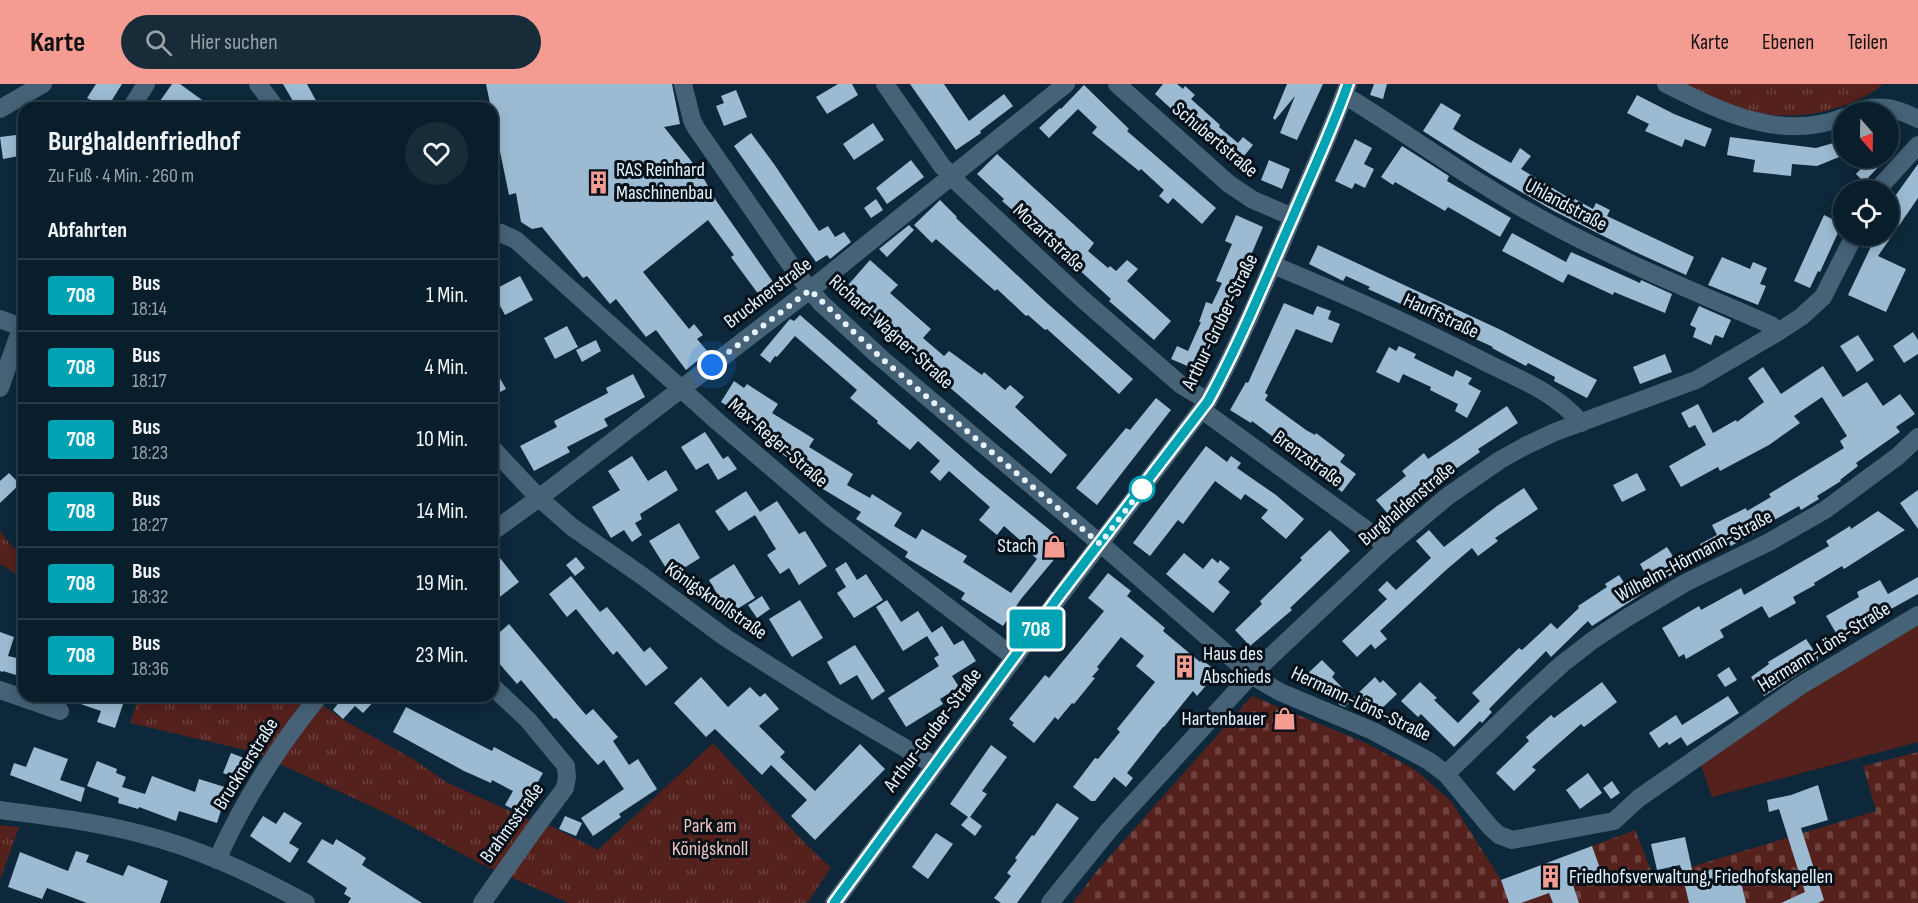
<!DOCTYPE html>
<html lang="de">
<meta charset="utf-8">
<style>
body{margin:0;font-family:"Sofia Sans Condensed",sans-serif;background:#172b38;color:#f1f3f6;height:100vh;display:flex;flex-direction:column;font-size:22px;white-space:nowrap}
*{box-sizing:border-box;margin:0}
p{font-size:20px;color:#99a2a9}
.icon{flex:none;width:33px;height:33px;fill:none;stroke:currentColor;stroke-width:2;stroke-linecap:round;stroke-linejoin:round}
.map{position:relative;flex:1;overflow:hidden}
.panel{position:absolute;left:18px;top:18px;width:480px;height:600px;display:flex;flex-direction:column;background:#091e2c;border-radius:18px;box-shadow:0 3px 15px #0003,0 0 0 2px #293c48}
.panel>*{flex:none}
.badge{padding:0 12px;border-radius:4px;font-size:21px;line-height:39px}
.needle{width:39px;rotate:160deg}
.buttons{position:absolute;left:1833px;top:18px;display:grid;gap:12px}
.buttons a{display:grid;place-items:center;width:66px;height:66px;border-radius:50%;background:#091e2c;box-shadow:0 3px 15px #0003,0 0 0 2px #293c48;font-size:30px}
.you{position:absolute;width:30px;height:30px;margin:-15px;border:4px solid #fff;border-radius:50%;background:#1a73e8;box-shadow:0 0 0 9px #1a73e833}
.map>.badge{position:absolute;translate:-50% -50%;box-shadow:0 0 0 3px #fff}
h2{padding:0 30px;font-size:22px;line-height:54px}
.round{display:grid;place-items:center;flex:none;width:63px;height:63px;border-radius:32px;background:#172b38}
.summary{display:flex;align-items:center;justify-content:space-between;height:102px;padding:0 30px}
h1{font-size:28px;font-weight:700;line-height:45px}
ul{padding:0;list-style:none}
li{display:flex;align-items:center;gap:18px;height:72px;padding:0 30px;border-top:2px solid #293c48}
li div{flex:1}
li b{display:block;font-size:22px}
li em{font-style:normal}
li .badge{min-width:66px;font-weight:700;text-align:center}
header{display:flex;align-items:center;gap:36px;box-sizing:border-box;height:84px;padding:0 30px;background:#f59c92;color:#111}
header strong{font-size:28px}
nav{display:flex;gap:33px;margin-inline-start:auto;font-size:21px}
.search{width:420px;height:54px;background:#172b38;display:flex;align-items:center;gap:15px;box-sizing:border-box;padding:0 21px;border-radius:33px;color:#99a2a9;font-size:22px}
.map>svg:first-child{display:block}
</style>
<header>
<strong>Karte</strong>
<div class="search"><svg class="icon" aria-label="search" viewBox="0 0 24 24"><circle cx="10" cy="10" r="6"/><path d="M15 15l6 6"/></svg>Hier suchen</div>
<nav><a>Karte</a><a>Ebenen</a><a>Teilen</a></nav>
</header>
<div class="map">
<svg width="1918" height="819" viewBox="0 0 1918 819">
<defs>
<pattern id="grass-tufts" width="24" height="20" patternUnits="userSpaceOnUse" patternTransform="scale(1.5)"><rect width="24" height="20" fill="#54211d"/><path d="M3 7l-1-3M5 7V3M7 7l1-3M15 17l-1-3M17 17v-4M19 17l1-3" fill="none" stroke="#6d423f"/></pattern>
<pattern id="cemetery-stones" width="16" height="16" patternUnits="userSpaceOnUse" patternTransform="scale(1.5)"><rect width="16" height="16" fill="#54211d"/><path d="M2 7V4a2 2 0 0 1 4 0v3zM10 15v-3a2 2 0 0 1 4 0v3z" fill="#6d423f"/></pattern>
</defs>
<rect width="100%" height="100%" fill="#0c283a"/>
<!-- grass -->
<path fill="url(#grass-tufts)" d="M1679 0H1883C1873 10 1856 17 1843 22 1776 44 1740 25 1679 0Z
M0 447 12 463 24 469V494L0 480Z
M139 612H300L322 621 347 638 413 675 446 698 528 735 553 743 598 766 713 659 802 756 831 784 807 819H569L479 779 392 732 254 668 130 639Z
M0 741 19 743 0 796Z"/>
<!-- cemetery -->
<path fill="url(#cemetery-stones)" d="M1252 612 1366 659 1414 685 1451 717 1501 796 1635 746 1654 794 1876 727 1863 682 1918 668V819H1073L1096 788Z"/>
<!-- garden -->
<path fill="#54211d" d="M1918 541V658L1712 713 1700 678 1844 581Z"/>
<!-- building -->
<path fill="#9cbbd3" d="M96 0H122L107 24 87 14Z
M172 0H180L213 24H155Z
M283 0H307L320 24H297Z
M486 0H672L680 40 664 43 700 88 717 118 780 208 765 219 731 173 734 171 708 136 643 188 689 245 694 240 703 251 697 255 708 268 686 286 656 246 646 253 616 215 610 220 587 192 583 194 542 143 532 145 521 138 516 109 509 111Z
M838 0H852L858 11 827 30 816 13Z
M910 0H944L969 37 1004 10 1013 22 980 47 981 49 956 66Z
M1163 0H1177L1183 5 1185 2 1195 11 1191 15 1220 41 1219 43 1238 59 1243 53 1253 61 1235 83 1155 10Z
M1287 0H1323L1297 56 1280 49 1295 12 1275 36 1273 34Z
M1374 0H1387L1383 15 1370 11Z
M1084 1 1129 45 1127 47 1216 124 1202 140 1173 114 1168 120 1159 112 1164 106 1141 85 1139 87 1092 49 1097 43 1078 25 1049 54 1039 44 1060 24 1061 25Z
M736 6 747 33 724 42 716 22 724 19 721 12Z
M1637 11 1674 30 1712 45 1705 63 1685 55 1682 63 1645 47 1649 40 1627 29Z
M1441 19 1461 31 1453 45 1469 55 1511 79 1520 64 1531 72 1521 85 1574 117 1575 115 1593 125 1596 119 1610 126 1607 132 1694 173 1686 191 1633 167 1554 127 1492 91 1423 47Z
M873 39 884 56 854 76 843 60Z
M751 49 774 80 819 147 828 142 835 153 844 148 851 158 830 175 827 171 816 178 734 62Z
M24 50V71L3 75 0 53Z
M1730 53 1816 64 1844 56V71L1817 82 1792 80 1791 92 1753 88 1755 76 1727 71Z
M1355 55 1372 64 1364 80 1374 85 1365 104 1355 99 1352 105 1335 97Z
M1402 62 1449 92 1447 97 1511 134 1500 153 1448 123 1445 127 1395 98 1393 101 1381 93Z
M997 70 1094 159 1088 167 1108 184 1110 182 1116 187 1127 176 1138 185 1127 197 1171 237 1154 256 1109 217 1111 215 1039 149 1002 117 1004 115 977 90Z
M1871 74H1887L1864 98 1856 90Z
M911 76 924 93 887 120 876 104Z
M1269 76 1290 85 1282 105 1261 96Z
M1918 80V114L1878 172 1906 185 1886 228 1848 211 1876 152H1888V122Z
M876 115 883 126 871 134 864 124Z
M940 116 957 133 956 134 1047 219 1133 295 1119 310 1047 245 1045 246 1028 231 1026 232 997 205 995 207 936 155 932 159 914 141Z
M1236 131 1263 143 1215 256 1199 287 1171 275 1177 262 1188 267 1201 238H1199L1206 218 1212 220 1222 199 1216 197 1232 160 1225 157Z
M1824 131 1842 140 1820 188 1818 187 1810 204 1794 197Z
M909 141 914 146 887 173 879 165Z
M1512 149 1566 178 1571 168 1640 199 1641 196 1672 210 1665 229 1614 208 1613 211 1568 190 1563 199 1502 167Z
M1318 161 1501 246 1597 296 1587 314 1554 297 1555 293 1528 279 1526 282 1492 264 1493 263 1447 242 1404 219 1403 221 1368 205 1370 203 1346 192 1343 197 1309 180Z
M1722 173 1750 185 1753 178 1767 184 1760 200 1766 202 1758 221 1708 201Z
M870 176 898 201 890 209 931 245 923 254 944 272 949 267 982 291 984 288 1005 306 1010 301 1024 313 1015 323 1067 371 1051 390 866 232 868 231 842 208Z
M520 192 533 216 505 231 492 207Z
M1284 219 1313 231 1317 222 1331 227 1328 235 1340 240 1332 259 1296 245 1265 309 1268 311 1265 316 1306 346 1315 351 1316 349 1345 371 1340 378 1356 390 1342 408 1313 387 1315 384 1252 337 1251 339 1230 326 1246 298 1248 299Z
M1699 222 1731 236 1723 254 1715 251 1711 261 1693 253 1696 244 1690 241Z
M800 231 979 388 1067 460 1021 515 1003 542 961 515 965 509 905 473 908 468 856 435 861 428 813 399 817 393 770 362 772 358 759 349 762 344 721 318 734 297 744 304 747 300 778 320 772 329 814 355 809 363 853 390 847 401 870 414 872 410 902 429 894 442 916 455 922 445 967 472 963 478 1011 509 1037 475 1025 464 1027 462 1004 442 997 451 979 436 990 423 949 387 940 397 930 388 940 377 918 357 910 366 877 339 878 337 850 314 857 306 795 252 777 273 775 272 770 279 760 271 789 236 790 235 794 237Z
M567 242 578 263 555 275 544 254Z
M1913 248 1918 256V270L1904 279 1893 262Z
M1858 251 1874 276 1857 288 1840 262Z
M596 256 601 267 582 278 576 266Z
M1399 262 1416 270 1414 274 1453 293 1456 286 1472 294 1468 300 1481 307 1467 334 1455 327 1458 320 1430 306 1431 303 1403 290 1399 299 1376 288 1389 263 1396 267Z
M1665 270 1672 288 1640 300 1633 283Z
M492 280 506 305 492 312Z
M1823 282 1843 313 1867 298 1883 322 1900 310 1915 330 1896 343 1900 348 1856 379 1858 382 1840 396 1841 397 1817 412 1819 415 1801 426 1799 422 1757 446 1758 448 1707 474 1700 460 1717 451 1712 441 1746 424 1747 427 1771 413 1769 410 1844 364 1840 357 1847 352 1822 313 1794 332 1800 339 1769 361 1720 387 1718 383 1681 403 1669 382 1706 361 1695 341 1689 344 1681 329 1698 320 1713 349 1736 336 1737 338 1764 318 1748 294 1763 283 1781 310Z
M633 290 645 313 604 335 608 342 567 363 570 368 534 387 520 362 557 343 554 337 608 309 606 304Z
M1156 314 1171 326 1097 421 1076 404 1126 344 1130 346Z
M1507 322 1518 339 1478 365 1480 368 1443 394 1441 390 1419 408 1422 412 1412 420 1408 416 1389 431 1376 416 1406 392 1402 387 1424 369 1428 375Z
M705 348 723 375 728 372 737 385 718 396 708 379 696 386 681 363Z
M1206 362 1227 378 1231 372 1241 379 1237 384 1276 411 1304 435 1286 455 1261 434 1268 426 1245 410 1241 416 1215 397 1183 440 1178 436 1150 472 1133 459Z
M632 372 648 397 666 386 678 406 640 430 642 435 635 439 642 451 632 458 624 446 611 454 592 423 620 406 608 387Z
M9 389 20 400 0 419V397Z
M1637 389 1646 406 1622 418 1613 401Z
M1524 404 1538 425 1495 454 1498 457 1478 472 1472 464 1446 486 1380 547 1387 555 1375 565 1371 560 1357 573 1342 557 1387 515 1378 506 1387 497 1396 506 1431 474 1416 457 1429 446 1444 463 1497 422Z
M1918 406V445L1900 419Z
M746 407 760 428 729 447 715 427Z
M777 417 799 450 805 447 827 482 799 501 789 484 780 490 767 471 776 465 755 431Z
M1878 427 1905 446 1844 485 1842 482 1814 499 1815 501 1793 513 1796 519 1769 534 1762 522 1720 546 1724 553 1686 575 1684 570 1679 573 1662 544 1699 522 1701 526 1741 504 1744 511 1829 462 1826 457 1850 442 1851 445Z
M679 439 700 474 671 492 649 457Z
M1330 446 1350 467 1290 524 1292 526 1250 562 1235 546 1262 520 1260 517 1302 476 1300 474Z
M1667 463 1681 485 1592 542 1588 537 1551 573 1546 567 1489 625 1492 628 1482 639 1480 637 1454 663 1421 630 1418 633 1401 617 1420 598 1437 614 1434 616 1458 639 1480 617 1472 609 1519 564 1522 566 1551 539 1557 545 1579 524 1578 522 1607 503 1605 500 1619 491 1627 503 1646 491 1640 480Z
M1184 469 1203 485 1212 474 1218 479 1220 476 1230 484 1218 498 1230 508 1213 529 1166 490Z
M576 473 585 484 575 492 566 481Z
M500 474 519 498 492 519V481Z
M846 478 857 496 866 490 883 516 854 534 837 509 846 503 835 485Z
M734 480 755 514 729 530 709 496Z
M1108 489 1131 507 1127 512 1165 544 1163 547 1200 578 1202 576 1214 585 1211 589 1215 591 1197 612 1193 607 1164 643H1163L1127 689 1133 694 1126 703 1114 693 1095 717H1091L1073 703 1095 674 1098 675 1120 648 1117 645 1155 598 1136 582 1144 572 1121 553 1097 583 1099 585 1092 593 1095 594 1074 620 1072 619 1058 636 1055 633 1034 659 1012 641 1014 639 1009 635 1045 591 1049 594 1104 527 1088 514Z
M571 492 600 528 607 523 644 568 650 563 668 584 646 602 617 567 613 571 576 525 567 533 549 510Z
M1918 493V510L1839 554 1826 532 1859 513 1857 508 1880 496 1888 510Z
M762 512 770 525 757 534 748 521Z
M800 516 823 554 792 573 769 535Z
M887 516 901 538 918 527 932 549 903 567 876 523Z
M509 540 586 631 593 625 618 653 613 657 629 681 638 675 657 705 619 730 621 733 593 752 581 734 624 705 604 676 598 681 556 634 554 635 521 596 517 600 492 571V555Z
M942 542 954 561 963 556 976 577 952 592 959 603 940 615 943 620 906 643 888 614 939 582 934 574 939 571 927 552Z
M0 548 14 553 8 572 21 575 16 591 3 587 4 583 3 588 0 587Z
M1806 555 1818 573V577L1764 612 1751 593 1769 580 1768 578Z
M855 561 885 607 872 616 857 591 840 601 827 578Z
M1322 576 1335 589 1332 593 1353 615 1345 623 1340 621 1322 603 1318 606 1304 593Z
M1729 583 1737 596 1725 603 1717 591Z
M701 593 728 623 750 603 760 613 765 609 779 625 759 642 785 668 780 673 815 707 860 660 885 685 815 756 791 732 807 716 771 681 762 691 715 645 706 653 674 619Z
M1375 593 1380 599 1383 596 1397 610 1378 628 1372 623 1367 629 1353 614Z
M1602 598 1617 618 1584 643 1581 640 1532 683 1536 686 1514 707 1496 689 1529 657 1526 653 1551 631 1554 634Z
M63 612H120L117 618 123 620 115 644 97 638 101 627 63 614Z
M344 612H379L363 629 355 622 343 635 333 626Z
M1728 612 1739 629 1687 662 1681 653 1669 661 1667 658 1659 664 1649 649 1676 631 1682 641Z
M406 623 492 667 494 663 543 689 520 729 505 721 513 707 492 696 491 699 464 687 393 648Z
M1277 626 1295 633 1290 644 1272 637Z
M991 661 1007 673 982 707 987 710 970 733 982 742 975 752 961 741 968 733 950 720Z
M34 663 68 675 60 696 85 704 81 718 10 691 14 679 26 683Z
M231 669 244 674 236 694 223 689Z
M97 677 117 685 116 689 126 693 122 703 145 710 152 692 195 708 199 695 228 704 217 739 179 727 176 737 139 723 138 725 118 719 119 714 87 702Z
M1588 689 1602 709 1580 725 1566 706Z
M1612 697 1620 709 1611 715 1603 704Z
M1818 701 1828 736 1801 744 1824 816 1818 819H1781L1805 808 1779 725 1769 728 1767 716 1791 711Z
M1057 719 1079 734 1017 819H1001L994 814 1011 792 1007 789 1017 776 1015 774 1032 751 1034 752Z
M284 728 302 739 289 759 299 765 290 779 250 752 263 732 276 740Z
M565 732 582 739 576 752 559 745Z
M936 749 953 760 928 795 912 783Z
M1685 753 1693 790 1713 785 1717 800 1740 794 1746 819H1689L1680 781 1657 786 1651 760Z
M322 755 333 761 336 755 357 768 366 774 362 781 422 819H348L351 814 344 810 347 804 307 778Z
M1592 762 1602 790 1573 801 1579 819H1553L1549 809 1521 819H1509L1501 796Z
M76 767 89 771 86 778 123 792 128 781 168 797 160 819H87L47 804 42 815 8 803 20 768 68 787Z"/>
<g fill="none" stroke-linecap="round" stroke-linejoin="round">
<!-- street -->
<path stroke="#456277" stroke-width="18" d="M258 0 276 24
M683 0 692 36 696 44 797 190 821 219 881 274 1109 467 1251 591 1280 608 1373 647 1429 677 1446 690 1491 744 1499 751 1512 756 1614 737 1639 714 1800 602 1918 531
M885 0 942 82 960 101 1079 212 1181 301 1208 317
M1117 0 1229 100 1253 116 1293 133
M1343 13 1354 17C1418 57 1480 102 1547 138 1619 177 1696 208 1771 241L1778 248
M131 24 146 0
M0 25 43 0
M1877 106 1918 61
M492 147 501 149 516 156 718 338 827 431 1015 574
M1273 181C1346 211 1419 244 1489 280 1522 296 1557 310 1581 339
M0 235 21 243
M0 304 24 236
M1202 326 1375 452 1386 464
M492 364 539 414 572 443 641 491 726 554 830 620 934 681
M492 448 539 414 820 198 1066 0
M0 606 60 627
M1446 690 1528 611 1562 580 1593 556 1628 533 1685 499 1771 457 1825 426 1898 372 1918 353
M217 776C244 715 277 664 319 612
M482 819 536 743 565 704 567 693 566 682 528 636 492 602
M1050 819 1109 746 1251 591 1386 464 1448 412 1500 376 1525 362 1555 348 1696 296 1778 248 1801 233 1823 213 1854 152"/>
<!-- secondary -->
<path stroke="#456277" stroke-width="18" d="M1666 0C1722 28 1781 58 1844 33
M1854 28C1879 19 1896 24 1918 35
M0 726C47 732 95 738 141 750 199 764 254 791 306 819
M834 819 1060 512 1208 317C1240 259 1266 196 1292 135 1311 90 1332 46 1348 0"/>
</g>
<g fill="none" stroke-linecap="round" stroke-linejoin="round">
<defs>
<path id="line" d="M834 819 1059 512 1208 317C1240 259 1265 196 1292 135 1311 90 1332 46 1348 0"/>
</defs>
<!-- line casing -->
<use href="#line" stroke="#fff" stroke-width="14"/>
<!-- line -->
<use href="#line" stroke="#00a3b4" stroke-width="9"/>
<!-- walk -->
<path stroke="#e7f3fd" stroke-width="6" stroke-dasharray="0 10.8" d="M712 281 810 206 881 274 1100 460 1142 405"/>
</g>
<!-- icons -->
<defs>
<symbol id="building-bare" viewBox="-9 -9 18 18"><path d="M-4-6H4V6H1V3H-1V6H-4ZM-2.5-4.3h1.7v1.8h-1.7ZM.8-4.3h1.7v1.8H.8ZM-2.5-1h1.7V.8h-1.7ZM.8-1h1.7V.8H.8Z" fill="#f59c92" stroke="#051018" stroke-width="2.5" paint-order="stroke"/></symbol>
<symbol id="shop-bare" viewBox="-9 -9 18 18"><path d="M-5-2.5h2.3a2.7 3.5 0 0 1 5.4 0H5L5.5 6h-11ZM-1.5-2.5h3a1.5 2.3 0 0 0-3 0Z" fill="#f59c92" stroke="#051018" stroke-width="2.5" paint-order="stroke"/></symbol>
</defs>
<g fill-rule="evenodd">
<use href="#building-bare" x="582" y="82" width="33" height="33"/>
<use href="#shop-bare" x="1038" y="446" width="33" height="33"/>
<use href="#building-bare" x="1168" y="566" width="33" height="33"/>
<use href="#shop-bare" x="1268" y="618" width="33" height="33"/>
<use href="#building-bare" x="1534" y="776" width="33" height="33"/>
</g>
<!-- markers -->
<circle fill="#fff" stroke="#00a3b4" stroke-width="3" cx="1142" cy="405" r="12"/>
<g text-anchor="middle" dominant-baseline="central" stroke-width="6" stroke-linejoin="round" paint-order="stroke">
<!-- street labels -->
<g font-size="20" fill="#e7f3fd" stroke="#051018">
<text transform="translate(1215 56) rotate(40)">Schubertstraße</text>
<text transform="translate(1566 121) rotate(28)">Uhlandstraße</text>
<text transform="translate(1049 154) rotate(43)">Mozartstraße</text>
<text transform="translate(768 209) rotate(-37)">Brucknerstraße</text>
<text transform="translate(1441 232) rotate(25)">Hauffstraße</text>
<text transform="translate(1220 238) rotate(-64)">Arthur-Gruber-Straße</text>
<text transform="translate(891 248) rotate(42)">Richard-Wagner-Straße</text>
<text transform="translate(778 359) rotate(41)">Max-Reger-Straße</text>
<text transform="translate(1308 375) rotate(36)">Brenzstraße</text>
<text transform="translate(1407 420) rotate(-40)">Burghaldenstraße</text>
<text transform="translate(1694 472) rotate(-28)">Wilhelm-Hörmann-Straße</text>
<text transform="translate(716 517) rotate(35)">Königsknollstraße</text>
<text transform="translate(1824 563) rotate(-32)">Hermann-Löns-Straße</text>
<text transform="translate(1361 620) rotate(25)">Hermann-Löns-Straße</text>
<text transform="translate(933 646) rotate(-53)">Arthur-Gruber-Straße</text>
<text transform="translate(246 680) rotate(-58)">Brucknerstraße</text>
<text transform="translate(512 739) rotate(-54)">Brahmsstraße</text>
</g>
<!-- poi labels -->
<g font-size="20" fill="#e7f3fd" stroke="#051018" text-anchor="start">
<text x="616" y="86">RAS Reinhard<tspan x="616" dy="23">Maschinenbau</tspan></text>
<text x="1036" y="462" text-anchor="end">Stach</text>
<text x="1203" y="570">Haus des<tspan x="1203" dy="23">Abschieds</tspan></text>
<text x="1266" y="635" text-anchor="end">Hartenbauer</text>
<text x="1569" y="793">Friedhofsverwaltung, Friedhofskapellen</text>
</g>
<!-- park labels -->
<g font-size="20" fill="#f2c5bf" stroke="#051018">
<text x="710" y="742">Park am<tspan x="710" dy="23">Königsknoll</tspan></text>
</g>
</g>
</svg>
<div class="buttons">
<a><svg class="needle" viewBox="-14 -14 28 28"><path d="M0-13l5 13h-10z" fill="#e53935"/><path d="M0 13l5-13h-10z" fill="#99a2a9"/></svg></a>
<a><svg class="icon" aria-label="locate" viewBox="0 0 24 24"><circle cx="12" cy="12" r="6"/><path d="M12 2v4M12 18v4M2 12h4M18 12h4"/></svg></a>
</div>
<div class="you" style="left:712px;top:281px"></div>
<b class="badge" style="left:1036px;top:545px;background:#00a3b4;color:#fff">708</b>
<section class="panel">
<div class="summary"><div><h1>Burghaldenfriedhof</h1><p>Zu Fuß · 4 Min. · 260 m</p></div><a class="round"><svg class="icon" aria-label="heart" viewBox="0 0 24 24"><path d="M12 20l-8-8c-3-5 5-10 8-4 3-6 11-1 8 4z"/></svg></a></div>
<h2>Abfahrten</h2>
<ul>
<li><span class="badge" style="background:#00a3b4;color:#fff">708</span><div><b>Bus</b><p>18:14</p></div><em>1 Min.</em></li>
<li><span class="badge" style="background:#00a3b4;color:#fff">708</span><div><b>Bus</b><p>18:17</p></div><em>4 Min.</em></li>
<li><span class="badge" style="background:#00a3b4;color:#fff">708</span><div><b>Bus</b><p>18:23</p></div><em>10 Min.</em></li>
<li><span class="badge" style="background:#00a3b4;color:#fff">708</span><div><b>Bus</b><p>18:27</p></div><em>14 Min.</em></li>
<li><span class="badge" style="background:#00a3b4;color:#fff">708</span><div><b>Bus</b><p>18:32</p></div><em>19 Min.</em></li>
<li><span class="badge" style="background:#00a3b4;color:#fff">708</span><div><b>Bus</b><p>18:36</p></div><em>23 Min.</em></li>
</ul>
</section>
</div>
